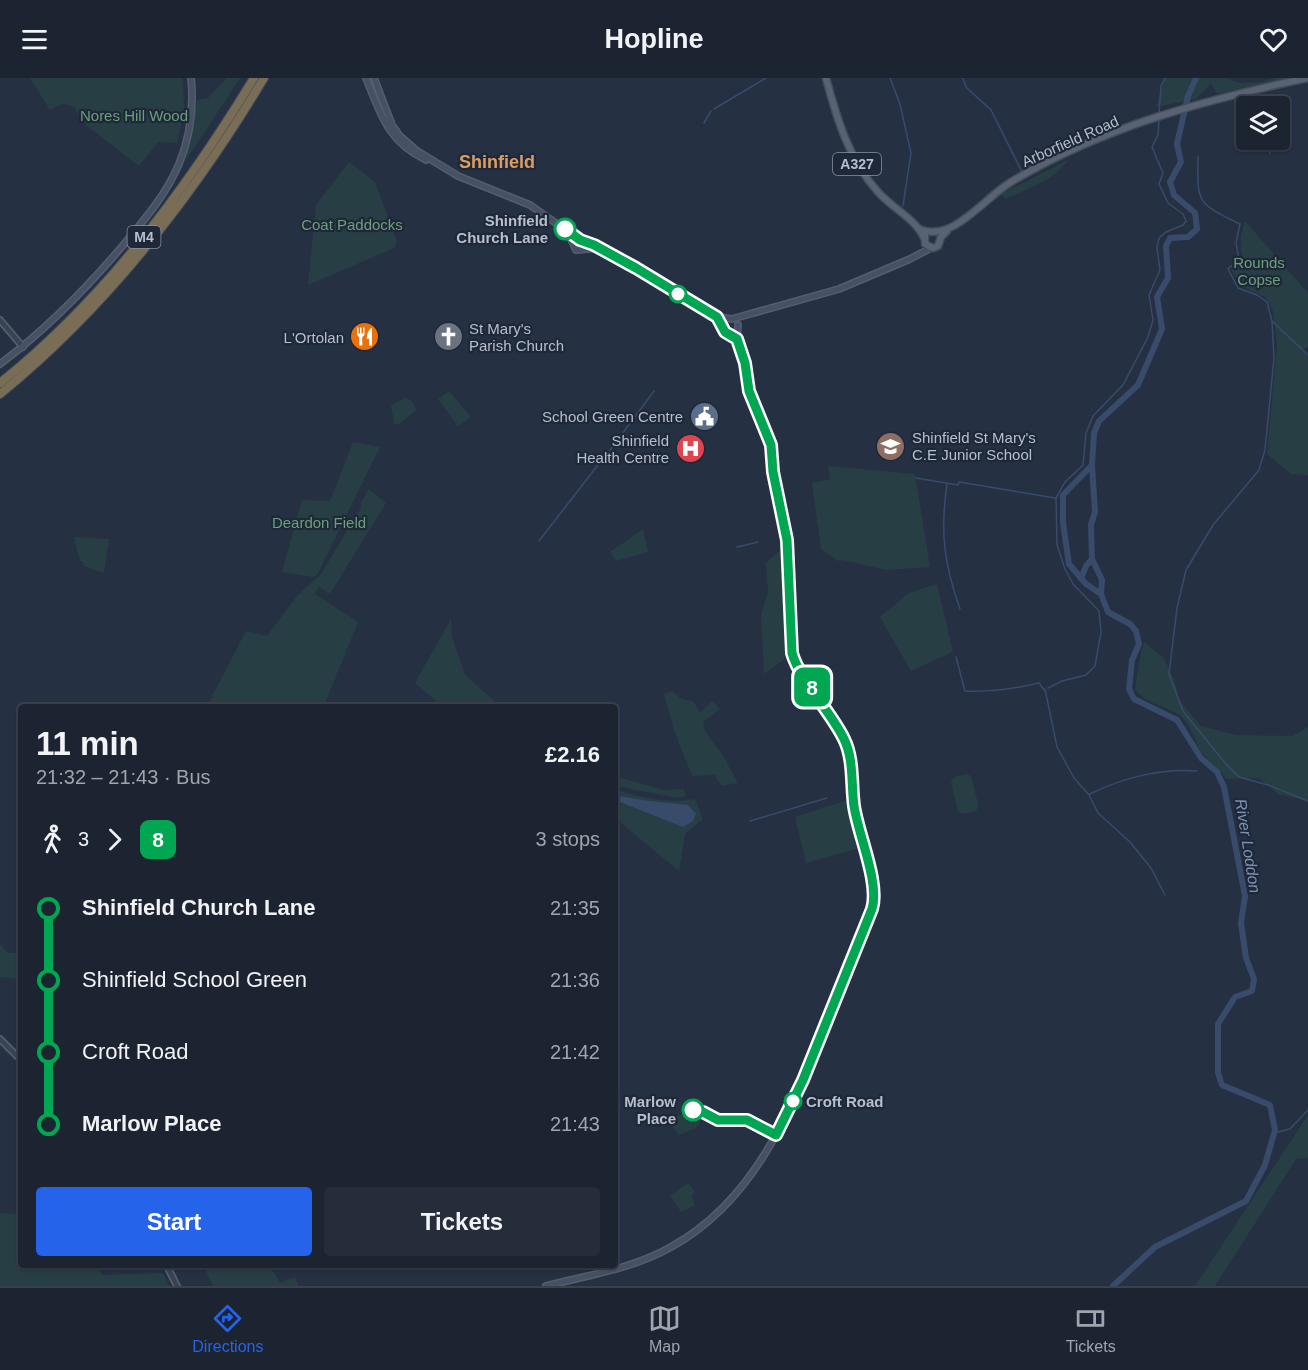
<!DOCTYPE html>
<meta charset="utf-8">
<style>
body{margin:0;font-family:Arial,sans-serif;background:#252c3a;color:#f1f3f6;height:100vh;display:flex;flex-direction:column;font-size:22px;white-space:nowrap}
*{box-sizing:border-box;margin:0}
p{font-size:20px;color:#a0a4ac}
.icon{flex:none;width:33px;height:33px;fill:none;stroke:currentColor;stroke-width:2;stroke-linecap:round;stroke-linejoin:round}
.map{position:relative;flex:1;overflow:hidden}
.sheet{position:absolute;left:18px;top:626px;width:600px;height:564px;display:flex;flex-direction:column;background:#1c2432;border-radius:6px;box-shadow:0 2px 4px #0004,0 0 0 2px #3a414d}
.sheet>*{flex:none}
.badge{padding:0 12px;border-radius:9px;font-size:21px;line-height:39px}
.controls{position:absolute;left:1236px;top:18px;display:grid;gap:12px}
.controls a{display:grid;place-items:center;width:54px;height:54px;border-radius:6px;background:#1c2432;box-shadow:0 2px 4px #0004,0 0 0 2px #3a414d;font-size:30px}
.map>.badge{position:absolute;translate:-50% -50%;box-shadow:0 0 0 3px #fff}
.legs{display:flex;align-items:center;gap:9px;height:66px;padding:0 18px;font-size:20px}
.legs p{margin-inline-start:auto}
.head{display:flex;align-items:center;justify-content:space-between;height:102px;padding:0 18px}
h1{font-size:33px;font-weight:600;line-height:45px}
.button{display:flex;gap:12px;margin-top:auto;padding:12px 18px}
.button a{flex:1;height:69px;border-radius:6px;background:#2563eb;color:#fff;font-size:24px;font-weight:600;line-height:69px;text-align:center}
.button a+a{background:#252c3a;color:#f1f3f6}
ul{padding:0 18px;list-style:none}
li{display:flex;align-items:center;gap:21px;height:72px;font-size:22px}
li i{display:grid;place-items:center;width:9px;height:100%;margin:0 8px;background:currentColor}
li i::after{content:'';width:15px;height:15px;margin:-8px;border:4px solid;border-radius:50%;background:#1c2432}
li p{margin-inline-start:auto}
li:first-child i{background:linear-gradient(#0000 50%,currentColor 0)}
li:last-child i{background:linear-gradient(currentColor 50%,#0000 0)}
header{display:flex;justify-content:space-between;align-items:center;height:78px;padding:0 18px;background:#1c2432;font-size:27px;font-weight:600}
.menu{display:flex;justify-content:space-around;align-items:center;height:84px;border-top:2px solid #3a414d;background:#1c2432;font-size:16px;color:#a0a4ac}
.menu a{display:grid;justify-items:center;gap:3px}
.menu .on{color:#2563eb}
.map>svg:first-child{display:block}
</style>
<header><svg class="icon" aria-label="menu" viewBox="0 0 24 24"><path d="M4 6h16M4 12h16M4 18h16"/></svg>Hopline<svg class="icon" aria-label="heart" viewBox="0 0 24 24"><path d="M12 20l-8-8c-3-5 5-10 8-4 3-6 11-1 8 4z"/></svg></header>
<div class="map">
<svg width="1308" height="1208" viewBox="0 0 1308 1208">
<rect width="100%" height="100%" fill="#253043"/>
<!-- green -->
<path fill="#273f44" d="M30 0H183L184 32 177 65 158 64 139 88 86 47 73 28 63 26 50 32Z
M227 0H240L185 84 197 22 208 20Z
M1165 0H1227L1239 5 1263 4 1273 0H1292L1217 16 1211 5 1196 21 1156 29Z
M1068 82C1052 104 1028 110 1005 121L1001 116Z
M349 84 375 104 397 163 394 170 308 207 316 127Z
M1245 143 1308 215V269L1303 271 1308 279V397L1291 396 1267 376 1277 267 1273 232 1265 219 1240 208 1231 191 1243 180C1239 165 1240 157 1245 143Z
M449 313 471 339 458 348 438 321Z
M405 320 411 322 417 332 397 347 394 345 391 327Z
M353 364 380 369 317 497 313 499 282 494 302 422 330 423Z
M828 388 915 396 930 489 886 492 842 482 838 483 821 471 812 405 830 401Z
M369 411 386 425 330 516 318 509 315 516 358 544 324 628H207L246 553 267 558 297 518 321 496 362 428 360 426Z
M643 451 648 474 616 483 610 474Z
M74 459 109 461 104 495 84 488 82 483H80Z
M783 470 788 579 764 596 761 537 768 514 766 485Z
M937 506 953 574 911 593 880 539 909 515Z
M451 541 452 559 465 597 500 628H442L415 605Z
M1144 564 1163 579 1175 604 1179 622 1201 648 1236 657 1292 658 1308 649V723L1278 716 1259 700 1226 701C1219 690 1212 686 1204 677 1195 667 1193 650 1183 640 1169 627 1147 628 1135 611 1138 595 1139 580 1144 564Z
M672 613 680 620 694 624 700 635 712 623 720 631 703 644 705 653 724 679 738 705 722 708 714 697 692 698 674 652 664 616Z
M967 696 971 698 978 726 977 733 963 736 958 733 951 704 954 699Z
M621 700 664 712 684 711 685 718 678 720 616 708Z
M615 711C640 720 669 726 695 721L703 741 685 756 679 793 615 740Z
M848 722 860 770 806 785 795 739Z
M0 866 8 875H21V901L0 899Z
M690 1035 697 1036 700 1045 696 1050 679 1057 668 1042 682 1036Z
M1308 1037V1080L1296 1081 1215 1208H1195Z
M688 1105 695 1114 691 1118 694 1123V1128L681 1134 670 1118Z
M0 1135 21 1137V1186L98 1187 102 1197 163 1195 169 1208H0Z
M203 1187H269L280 1205 295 1199 299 1208H213Z"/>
<!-- water -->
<path fill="#384b6b" d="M615 717 641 722 688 727 696 736 693 743 683 749 615 722Z"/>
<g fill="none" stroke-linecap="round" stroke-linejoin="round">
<!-- stream -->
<path stroke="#384b6b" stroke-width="1.5" d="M890 0 900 26 911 75 903 128
M963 0 966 9 991 32 1022 94
M1262 20 1263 28
M714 31 766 0
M1159 36 1161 8 1165 0
M704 45 711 33
M1267 62 1270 75
M1198 78C1197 126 1197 125 1240 146L1236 165 1239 181 1228 191 1238 210 1257 217 1267 224 1272 243 1274 280 1265 372 1259 392 1213 447 1186 492 1177 530 1169 596 1183 633 1225 685 1239 699 1268 707 1308 723
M1272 243 1308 277
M608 375 654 313
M916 400 958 407 959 404 1055 420
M947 406C940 454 944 486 960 531
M539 463 601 383
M737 469 758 464
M956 579 965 613C991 614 1014 611 1039 605L1044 612
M1048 610 1062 603 1086 597 1095 588 1101 554 1099 533 1073 506 1065 491 1057 467 1056 420 1065 404 1083 387 1086 355 1093 338 1123 307 1148 259 1153 242 1149 217 1160 192 1157 169 1159 160 1166 154 1183 147 1186 143 1183 136 1168 125 1159 106 1163 95 1152 69 1158 57 1159 40
M1045 611 1057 669 1074 700 1089 717 1098 735 1130 764 1151 790 1165 817
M1090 716C1122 700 1161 690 1197 693
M750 743 827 720
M1274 1055 1290 1051 1308 1032"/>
<!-- river -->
<path stroke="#384b6b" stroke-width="6" d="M1092 387 1063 417V445L1069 486 1086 506 1101 516 1108 534 1130 546 1136 553 1139 566 1132 582 1129 611 1134 621 1177 642 1201 680 1217 694 1224 709 1245 818 1241 845 1246 880 1254 901 1252 913 1235 919 1218 946V995L1222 1007 1270 1027 1275 1052 1265 1087 1246 1123 1155 1169 1113 1208
M1081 501 1086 488 1092 481
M1101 516 1102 502 1092 481 1091 447 1095 434 1092 387 1094 355 1099 343 1138 307 1162 251 1157 219 1168 200 1166 168 1170 160 1188 159 1197 151 1195 135 1174 117 1170 104 1181 84 1177 66 1188 18 1196 0"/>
<defs>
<path id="tertiary" d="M0 242 23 269
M0 961 21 982
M166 1186 177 1208"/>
<path id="secondary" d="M366 0C381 37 388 64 426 82
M374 0 392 47 400 58 417 73 458 98 530 127 580 162 594 167 636 190 717 239 732 241 839 211 910 181 931 170
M568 155 576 172 598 170
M717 239 725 254 737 261
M0 286C47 251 87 210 125 165 145 141 167 115 179 86 190 59 194 29 191 0
M546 1208C589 1197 632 1191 671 1169 764 1118 798 1013 835 921 848 888 864 857 875 824 874 792 859 761 854 729 851 707 854 682 844 661 831 634 799 602 792 575L786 454 773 394 771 367 749 313 743 278 737 261 738 247"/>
<path id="primary" d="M826 0C837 41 849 82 878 114 892 130 916 141 924 160
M919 151C952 166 985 119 1011 104 1102 49 1205 22 1307 0
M925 158V166L933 170 938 168 941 159 947 153"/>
<path id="motorway" d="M0 305C104 222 185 113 254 0
M0 316C107 229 193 118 264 0"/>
</defs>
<!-- tertiary casing -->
<use href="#tertiary" stroke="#555e6d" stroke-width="8"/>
<!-- secondary casing -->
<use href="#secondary" stroke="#555e6d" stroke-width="8"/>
<!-- primary casing -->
<use href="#primary" stroke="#434c5c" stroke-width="9"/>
<!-- motorway casing -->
<use href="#motorway" stroke="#414b5a" stroke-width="10"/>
<!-- tertiary -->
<use href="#tertiary" stroke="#3a4353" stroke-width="4.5"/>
<!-- secondary -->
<use href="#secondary" stroke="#475166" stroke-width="5"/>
<!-- primary -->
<use href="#primary" stroke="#586273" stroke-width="6"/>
<!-- motorway -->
<use href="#motorway" stroke="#796d56" stroke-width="8"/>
</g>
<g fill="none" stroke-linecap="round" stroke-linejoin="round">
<defs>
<path id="line-1" d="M565 151 580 162 594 167 636 190 717 239 725 254 737 261 745 285 749 313 771 367 773 394 787 462 792 575C799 601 831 634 844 661 854 681 851 706 854 728 858 756 880 805 872 831L803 1002 776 1057 747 1042H718L703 1034 693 1032"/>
</defs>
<!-- line-1 casing -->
<use href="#line-1" stroke="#fff" stroke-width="14"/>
<!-- line-1 -->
<use href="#line-1" stroke="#00a651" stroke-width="9"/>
</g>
<!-- icons -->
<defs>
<symbol id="restaurant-disc" viewBox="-11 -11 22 22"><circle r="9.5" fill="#e8710a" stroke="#1e2838"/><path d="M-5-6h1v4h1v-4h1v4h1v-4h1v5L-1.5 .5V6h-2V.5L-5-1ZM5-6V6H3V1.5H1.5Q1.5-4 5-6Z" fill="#fff"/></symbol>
<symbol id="church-disc" viewBox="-11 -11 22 22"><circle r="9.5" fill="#6b7280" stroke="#1e2838"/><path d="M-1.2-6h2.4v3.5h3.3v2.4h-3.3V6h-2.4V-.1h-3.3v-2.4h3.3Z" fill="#fff"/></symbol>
<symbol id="civic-disc" viewBox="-11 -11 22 22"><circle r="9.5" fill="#5c6f8a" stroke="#1e2838"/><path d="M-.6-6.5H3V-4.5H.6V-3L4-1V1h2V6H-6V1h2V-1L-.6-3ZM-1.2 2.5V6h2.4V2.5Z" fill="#fff"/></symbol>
<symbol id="school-disc" viewBox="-11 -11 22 22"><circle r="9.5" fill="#8d6e63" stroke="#1e2838"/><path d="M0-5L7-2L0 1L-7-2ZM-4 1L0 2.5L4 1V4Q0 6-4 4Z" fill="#fff"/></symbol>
<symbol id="hospital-disc" viewBox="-11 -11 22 22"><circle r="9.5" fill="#e0444e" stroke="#1e2838"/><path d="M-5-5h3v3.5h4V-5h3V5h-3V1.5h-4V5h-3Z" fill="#fff"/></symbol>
</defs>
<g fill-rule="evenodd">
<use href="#restaurant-disc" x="348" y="242" width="33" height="33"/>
<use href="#church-disc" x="432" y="242" width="33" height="33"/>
<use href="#civic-disc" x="688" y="322" width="33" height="33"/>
<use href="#school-disc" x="874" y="352" width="33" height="33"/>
<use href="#hospital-disc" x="674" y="354" width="33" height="33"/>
</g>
<!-- markers -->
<g fill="#fff" stroke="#00a651" stroke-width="3">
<circle cx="565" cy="151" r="10"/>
<circle cx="678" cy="216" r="8"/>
<circle cx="793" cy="1023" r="8"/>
<circle cx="693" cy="1032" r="10"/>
</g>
<g text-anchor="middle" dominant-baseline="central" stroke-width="4.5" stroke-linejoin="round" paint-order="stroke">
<!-- shield labels -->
<g fill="#1e2838" stroke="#8991a0" stroke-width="1.5">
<rect x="833" y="75" width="48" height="22" rx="4.5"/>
<rect x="127.5" y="148" width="33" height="22" rx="4.5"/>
</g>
<g font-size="14" font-weight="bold" fill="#b7becd">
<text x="857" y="86">A327</text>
<text x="144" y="159">M4</text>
</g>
<!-- park labels -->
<g font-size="15" fill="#6d9f7b" stroke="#1e2838">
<text x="134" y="37">Nores Hill Wood</text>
<text x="352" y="146">Coat Paddocks</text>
<text x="1259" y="184">Rounds<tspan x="1259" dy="17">Copse</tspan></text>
<text x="319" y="444">Deardon Field</text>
</g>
<!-- street labels -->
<g font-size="15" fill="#b7becd" stroke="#1e2838">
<text transform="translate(1070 63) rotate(-24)">Arborfield Road</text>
</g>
<!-- stop labels -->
<g font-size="15" font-weight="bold" fill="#b7becd" stroke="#1e2838" text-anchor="end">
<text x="548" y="142">Shinfield<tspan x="548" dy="17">Church Lane</tspan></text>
<text x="676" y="1023">Marlow<tspan x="676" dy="17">Place</tspan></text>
<text x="806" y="1023" text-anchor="start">Croft Road</text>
</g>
<!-- poi labels -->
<g font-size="15" fill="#b7becd" stroke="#1e2838" text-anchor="end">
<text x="469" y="250" text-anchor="start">St Mary's<tspan x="469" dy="17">Parish Church</tspan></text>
<text x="344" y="259">L'Ortolan</text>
<text x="683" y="338">School Green Centre</text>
<text x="912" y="359" text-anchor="start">Shinfield St Mary's<tspan x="912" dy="17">C.E Junior School</tspan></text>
<text x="669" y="362">Shinfield<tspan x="669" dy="17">Health Centre</tspan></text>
</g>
<!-- water labels -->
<g font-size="16" font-style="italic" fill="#7c92b5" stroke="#1e2838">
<text transform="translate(1248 768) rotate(81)">River Loddon</text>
</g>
<!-- quarter labels -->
<g font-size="18" font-weight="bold" fill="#db9d63" stroke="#1e2838">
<text x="497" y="84">Shinfield</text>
</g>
</g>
</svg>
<div class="controls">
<a><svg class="icon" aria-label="layers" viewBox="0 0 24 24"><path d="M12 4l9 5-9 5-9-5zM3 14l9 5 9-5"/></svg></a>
</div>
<b class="badge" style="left:812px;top:609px;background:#00a651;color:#fff">8</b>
<section class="sheet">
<div class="head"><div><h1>11 min</h1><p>21:32 – 21:43 · Bus</p></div><b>£2.16</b></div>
<div class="legs"><svg class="icon" aria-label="walk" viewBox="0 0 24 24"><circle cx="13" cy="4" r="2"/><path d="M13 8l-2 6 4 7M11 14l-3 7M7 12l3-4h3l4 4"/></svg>3<svg class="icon" aria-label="forward" viewBox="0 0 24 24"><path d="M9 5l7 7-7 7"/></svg><b class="badge" style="background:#00a651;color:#fff">8</b><p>3 stops</p></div>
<ul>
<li><i style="color:#00a651"></i><b>Shinfield Church Lane</b><p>21:35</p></li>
<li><i style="color:#00a651"></i><span>Shinfield School Green</span><p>21:36</p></li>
<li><i style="color:#00a651"></i><span>Croft Road</span><p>21:42</p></li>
<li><i style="color:#00a651"></i><b>Marlow Place</b><p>21:43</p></li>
</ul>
<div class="button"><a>Start</a><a>Tickets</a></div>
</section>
</div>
<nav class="menu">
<a class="on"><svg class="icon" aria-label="directions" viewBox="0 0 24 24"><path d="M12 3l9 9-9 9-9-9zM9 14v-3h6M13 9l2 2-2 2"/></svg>Directions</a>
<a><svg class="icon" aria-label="map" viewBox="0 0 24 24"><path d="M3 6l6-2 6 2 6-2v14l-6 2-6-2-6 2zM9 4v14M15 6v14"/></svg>Map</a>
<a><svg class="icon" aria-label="tickets" viewBox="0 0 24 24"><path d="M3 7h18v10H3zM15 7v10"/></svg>Tickets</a>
</nav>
